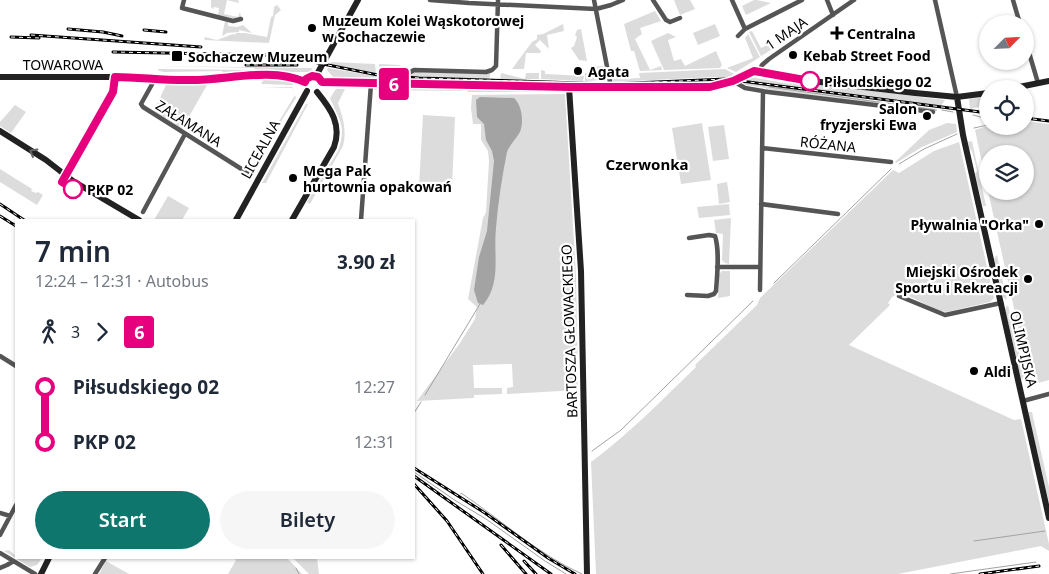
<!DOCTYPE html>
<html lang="pl">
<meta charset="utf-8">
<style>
body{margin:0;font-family:"Noto Sans",sans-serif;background:#f6f6f7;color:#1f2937;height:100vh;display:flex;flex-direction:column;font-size:19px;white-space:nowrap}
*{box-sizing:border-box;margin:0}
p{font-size:16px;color:#747a83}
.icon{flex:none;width:28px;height:28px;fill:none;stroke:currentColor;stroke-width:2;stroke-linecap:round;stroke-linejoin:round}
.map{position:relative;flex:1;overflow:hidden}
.details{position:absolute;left:15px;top:219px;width:400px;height:340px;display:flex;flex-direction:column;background:#fff;border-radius:0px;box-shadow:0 1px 4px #0004}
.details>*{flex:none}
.badge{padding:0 10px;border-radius:4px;font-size:18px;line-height:32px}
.needle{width:32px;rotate:66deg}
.tools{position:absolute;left:979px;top:15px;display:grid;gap:10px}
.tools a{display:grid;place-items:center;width:55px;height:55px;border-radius:50%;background:#fff;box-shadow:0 1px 4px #0004;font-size:25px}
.map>.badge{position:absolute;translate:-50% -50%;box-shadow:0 0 0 2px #fff}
.legs{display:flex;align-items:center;gap:8px;height:55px;padding:0 20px;font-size:16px}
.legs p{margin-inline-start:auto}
.overview{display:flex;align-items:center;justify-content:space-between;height:85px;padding:0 20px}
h1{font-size:28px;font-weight:600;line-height:38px}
.cta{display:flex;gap:10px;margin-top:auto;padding:10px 20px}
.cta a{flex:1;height:58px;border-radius:30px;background:#0f766e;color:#fff;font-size:20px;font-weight:600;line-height:58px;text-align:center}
.cta a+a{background:#f6f6f7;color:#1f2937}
ul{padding:0 20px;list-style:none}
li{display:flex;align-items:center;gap:18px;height:55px;font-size:19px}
li i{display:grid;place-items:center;width:8px;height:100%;margin:0 6px;background:currentColor}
li i::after{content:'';width:12px;height:12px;margin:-6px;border:4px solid;border-radius:50%;background:#fff}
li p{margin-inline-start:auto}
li:first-child i{background:linear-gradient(#0000 50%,currentColor 0)}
li:last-child i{background:linear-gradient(currentColor 50%,#0000 0)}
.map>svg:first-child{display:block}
</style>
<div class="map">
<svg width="1049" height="574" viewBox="0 0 1049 574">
<rect width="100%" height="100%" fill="#fff"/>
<!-- green -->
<path fill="#dcdcdc" d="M211 0H238L239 3 227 0 224 14 238 17 240 12 241 17 236 19 218 15 219 8 214 7 213 9 211 7Z
M674 0H690L695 9 680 15Z
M754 0H756L771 3 746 15 742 6Z
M277 5 281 10 275 15 269 43 205 40 204 37 217 40 233 34V35L237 33H245L267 37 271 17 273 16 274 7Z
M655 11 661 21 640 28 642 34 635 39 650 70 661 66 662 70 640 71 634 51H631L624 24Z
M225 21 228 22V26L237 27 243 25 252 33 239 30V32L226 33V34L222 36Z
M563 24 564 31 547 35 549 49 540 40 535 45 541 51 540 53H526L524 69H512L532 42 537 39V35L543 34Z
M715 24 720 36 698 45 693 33Z
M581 29 587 61 579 60 571 48 574 46 577 37 575 35 577 30Z
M752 31 761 48 771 43 774 48 761 56 749 32Z
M668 33 676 37 668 40 674 61 681 59 685 66 716 51 722 65 720 68 664 70 651 41Z
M748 34 760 57 736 72 727 68 753 58 745 38Z
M331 62 375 64 376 73 330 64Z
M315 64 310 72H258L254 68 159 66 313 68Z
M379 64 400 65 404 76 380 74Z
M603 66 605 78 603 80 585 81V73H590L591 76 593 67Z
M328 68 376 76 374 81 334 78 327 70Z
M158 69 254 70 256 72 224 74 222 71 165 72 159 71Z
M725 69 734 74 728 78 715 77 613 82 611 76 619 75 620 79 640 78 639 73Z
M541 70 545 71V74L584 76 583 81 541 79Z
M414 72H491L489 79 408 76Z
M501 73 525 79 526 73H539V79H526V81L500 80Z
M751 77 790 84 791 81 945 100 941 106 746 80Z
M277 78 293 81V85L261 84 264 79Z
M406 79 598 85 407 81Z
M743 83 752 84 937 109V111H932L768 90 765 88 745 85Z
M166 85H207L182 129 154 111Z
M261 87H292L296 98 249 171 295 95 292 88Z
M377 87 461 88 463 91 374 90Z
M469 88 539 90V92H467Z
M336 89H345L338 103C343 118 347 130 343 146L310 204 307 202 338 151C347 125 339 120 330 98Z
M565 94 576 276 578 390 507 394V388L513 387 512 364 473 365 474 388H502V394L474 395V398L417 401 460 343 475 319 477 307 468 299 483 218 486 212 489 161 488 151 481 140V124H473L471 108 472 95Z
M987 96V105L970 109 969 99Z
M306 104H308L266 183H262Z
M15 105 26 112 11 133 0 126V122Z
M423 115 455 117 452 187 419 186Z
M1025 121 1049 124V380L1031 385 988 191H1025V154H988V191L975 130 987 126H1025Z
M702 123 711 180 681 184 672 128Z
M947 123 956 124 957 132 922 147 896 163 895 162 929 130Z
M724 125 729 159 713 161 708 127Z
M972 141 986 206H983L975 174 977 171 972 151 969 148 968 142Z
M959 142 994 298 990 302 947 312 939 311 901 292 892 297 888 303 890 305 849 345 1014 420 1021 419 1049 544V551L1041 546 898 574H596L591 462C629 434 662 400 696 367L695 365 757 305 760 298 893 170 899 173 934 151Z
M0 169 32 189 31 191 36 193 38 192 43 195 37 205 0 182Z
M727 182 730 202 719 204 717 184Z
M168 196 189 208 182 220H154Z
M729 204 730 215 699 218 697 207Z
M731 218 729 264 725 263 722 260 723 234 716 233 714 220Z
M997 255 1007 300 1003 297 994 259Z
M722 271H730V296L718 298 719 274Z
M1008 305 1025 378 1021 379 1005 309Z
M1028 412H1032L1049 487V503Z
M9 550 16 556V558H42L37 565 30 567 4 551Z
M233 558H287L302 574H228L236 560Z
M293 558H317L319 574H309Z
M106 561 129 574H99Z"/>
<!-- water -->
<path fill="#a3a3a3" d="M480 97 514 98C522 105 524 122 520 132 516 139 510 144 507 152 502 177 498 202 496 228 493 255 502 282 483 305L478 303 474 290 479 257 487 231 494 161 492 151 486 140 484 124 477 117 476 100Z"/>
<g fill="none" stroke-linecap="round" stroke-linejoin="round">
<!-- stream -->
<path stroke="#a3a3a3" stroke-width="1" d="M769 87 936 110
M942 110 953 112
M973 115 988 119
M974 128 988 125
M899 164 924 149 957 134
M774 283 891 169
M425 395 480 304
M414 413 421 402
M592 451 621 430 753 301
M414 472 456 501 486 519 545 561 566 574
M461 494V493C500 519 539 555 582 574
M974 541 1045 531
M296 568 299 574
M950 574 1036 562"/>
<!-- street -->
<path stroke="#555" stroke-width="4.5" d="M184 0 182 8 233 21 241 19
M430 0 469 3 596 9 611 5 623 0
M594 0 611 87
M653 0 666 20 670 22 680 18
M732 0 745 29 802 0
M827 0 833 15
M935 0 957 97
M1013 0 1020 24
M738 36 745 29
M1025 39 1038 83
M759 72 762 65 769 59 854 0
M155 79 141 104 143 107 251 175
M733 81 745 88 768 92 933 112
M404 84 407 74 414 70 486 72 492 70 496 66 498 0
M762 148 891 162
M761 204 838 214
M143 212 185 134
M361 220 371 84
M717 267H760
M760 290 763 91
M687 295 708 296 714 294 716 291C717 276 720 251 715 236L709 235 689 238
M899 296 945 315 1001 303
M0 356 16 366
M1023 401 1049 394
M0 513 10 516
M0 535 16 505
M0 553 35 574
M0 568 7 565 12 562
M95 574 105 558"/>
<!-- secondary -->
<path stroke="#222" stroke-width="6" d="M316 76 358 0
M0 77H136L190 80 279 75 295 78 305 82
M322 83 569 87H710L733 81 754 71 786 78 915 93 957 97 988 93
M569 87 581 271 587 574
M1009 89 1049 81
M957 97 963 135 1049 518
M0 131 46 160 73 181 139 220
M65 175 113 92 115 77
M236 220 307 91
M292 220 334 147C342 125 331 109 317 92
M41 574 49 558"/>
<defs>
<path id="rail" d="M68 29 103 32 122 36
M144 30 166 32
M31 35 201 47
M11 37 39 38
M113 52 270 55 308 61 378 75 419 78 610 84 726 79 988 113
M246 65H297
M1025 118 1049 121
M0 204 24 220
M0 216 16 226
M414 468 485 513 548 558 575 574
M414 476 551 574
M414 484 447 521 483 574
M501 545 526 574
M524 561 536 574
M980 574 1039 566"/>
</defs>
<!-- rail casing -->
<use href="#rail" stroke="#000" stroke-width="3"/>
<!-- rail -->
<use href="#rail" stroke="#fff" stroke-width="1" stroke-dasharray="4" stroke-linecap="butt"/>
</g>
<!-- one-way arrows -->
<defs><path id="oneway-chevron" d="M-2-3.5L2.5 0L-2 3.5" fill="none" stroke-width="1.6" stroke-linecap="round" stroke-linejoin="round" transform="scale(1.25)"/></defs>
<use stroke="#646464" href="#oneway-chevron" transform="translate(33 152) rotate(-149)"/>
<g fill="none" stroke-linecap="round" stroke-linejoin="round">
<defs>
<path id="line-1" d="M73 189 62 182 113 92 115 77C140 77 166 81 191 80 228 80 270 67 305 82L306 79 312 76 318 77 322 82 569 87H710L733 81 754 71 810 81"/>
</defs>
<!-- line-1 casing -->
<use href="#line-1" stroke="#fff" stroke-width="11"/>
<!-- line-1 -->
<use href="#line-1" stroke="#e6007e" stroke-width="8"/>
</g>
<!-- markers -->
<g fill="#000" stroke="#fff" stroke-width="2">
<circle cx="312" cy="28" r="5"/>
<path d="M834.5 25.5h5v5h5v5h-5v5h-5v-5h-5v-5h5z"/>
<circle cx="793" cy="55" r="5"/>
<rect x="171" y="50" width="12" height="12" rx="2.5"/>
<circle cx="578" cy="71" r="5"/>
<circle cx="927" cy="116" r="5"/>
<circle cx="293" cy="178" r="5"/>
<circle cx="1039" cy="224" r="5"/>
<circle cx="1028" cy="279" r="5"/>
<circle cx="974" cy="371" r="5"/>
</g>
<g fill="#fff" stroke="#e6007e" stroke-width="2.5">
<circle cx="810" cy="81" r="9"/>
<circle cx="73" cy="189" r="9"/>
</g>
<g text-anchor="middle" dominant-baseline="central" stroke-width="4.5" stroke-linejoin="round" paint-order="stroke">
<!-- poi labels -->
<g font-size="14" font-weight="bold" fill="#000" stroke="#fff" text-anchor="start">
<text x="322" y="20">Muzeum Kolei Wąskotorowej<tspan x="322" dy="16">w Sochaczewie</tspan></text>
<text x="847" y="33">Centralna</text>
<text x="803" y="55">Kebab Street Food</text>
<text x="188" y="56">Sochaczew Muzeum</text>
<text x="588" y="71">Agata</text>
<text x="917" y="108" text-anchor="end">Salon<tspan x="917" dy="16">fryzjerski Ewa</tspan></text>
<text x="303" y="170">Mega Pak<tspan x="303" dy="16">hurtownia opakowań</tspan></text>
<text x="1029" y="224" text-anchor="end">Pływalnia "Orka"</text>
<text x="1018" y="271" text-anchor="end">Miejski Ośrodek<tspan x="1018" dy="16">Sportu i Rekreacji</tspan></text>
<text x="984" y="371">Aldi</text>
</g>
<!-- street labels -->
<g font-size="14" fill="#000" stroke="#fff">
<text transform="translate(786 33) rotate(-34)">1 MAJA</text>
<text x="63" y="64">TOWAROWA</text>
<text transform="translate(189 123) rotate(32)">ZAŁAMANA</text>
<text transform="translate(828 144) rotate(6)">RÓŻANA</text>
<text transform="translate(260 149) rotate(-61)">LICEALNA</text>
<text transform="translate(569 331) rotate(-92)">BARTOSZA GŁOWACKIEGO</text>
<text transform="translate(1024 349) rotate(77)">OLIMPIJSKA</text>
</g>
<!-- stop labels -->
<g font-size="14" font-weight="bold" fill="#000" stroke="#fff" text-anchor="start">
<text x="824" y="81">Piłsudskiego 02</text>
<text x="87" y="189">PKP 02</text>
</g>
<!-- neighbourhood labels -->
<g font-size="15" font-weight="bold" fill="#000" stroke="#fff">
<text x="647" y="164">Czerwonka</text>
</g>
</g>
</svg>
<div class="tools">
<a><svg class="needle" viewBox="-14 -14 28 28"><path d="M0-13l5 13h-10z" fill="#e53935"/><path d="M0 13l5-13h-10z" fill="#747a83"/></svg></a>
<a><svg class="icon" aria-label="locate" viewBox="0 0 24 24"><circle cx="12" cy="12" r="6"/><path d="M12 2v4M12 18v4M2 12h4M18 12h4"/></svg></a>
<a><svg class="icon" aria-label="layers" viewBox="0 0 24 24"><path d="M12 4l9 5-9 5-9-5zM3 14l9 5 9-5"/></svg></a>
</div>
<b class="badge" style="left:394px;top:84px;background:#e6007e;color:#fff">6</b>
<section class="details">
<div class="overview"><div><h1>7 min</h1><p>12:24 – 12:31 · Autobus</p></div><b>3.90 zł</b></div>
<div class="legs"><svg class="icon" aria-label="walk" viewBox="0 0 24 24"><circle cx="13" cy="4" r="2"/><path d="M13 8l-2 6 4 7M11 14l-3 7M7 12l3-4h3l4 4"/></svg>3<svg class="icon" aria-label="forward" viewBox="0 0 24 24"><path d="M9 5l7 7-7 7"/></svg><b class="badge" style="background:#e6007e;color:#fff">6</b></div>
<ul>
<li><i style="color:#e6007e"></i><b>Piłsudskiego 02</b><p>12:27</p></li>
<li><i style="color:#e6007e"></i><b>PKP 02</b><p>12:31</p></li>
</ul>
<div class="cta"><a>Start</a><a>Bilety</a></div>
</section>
</div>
